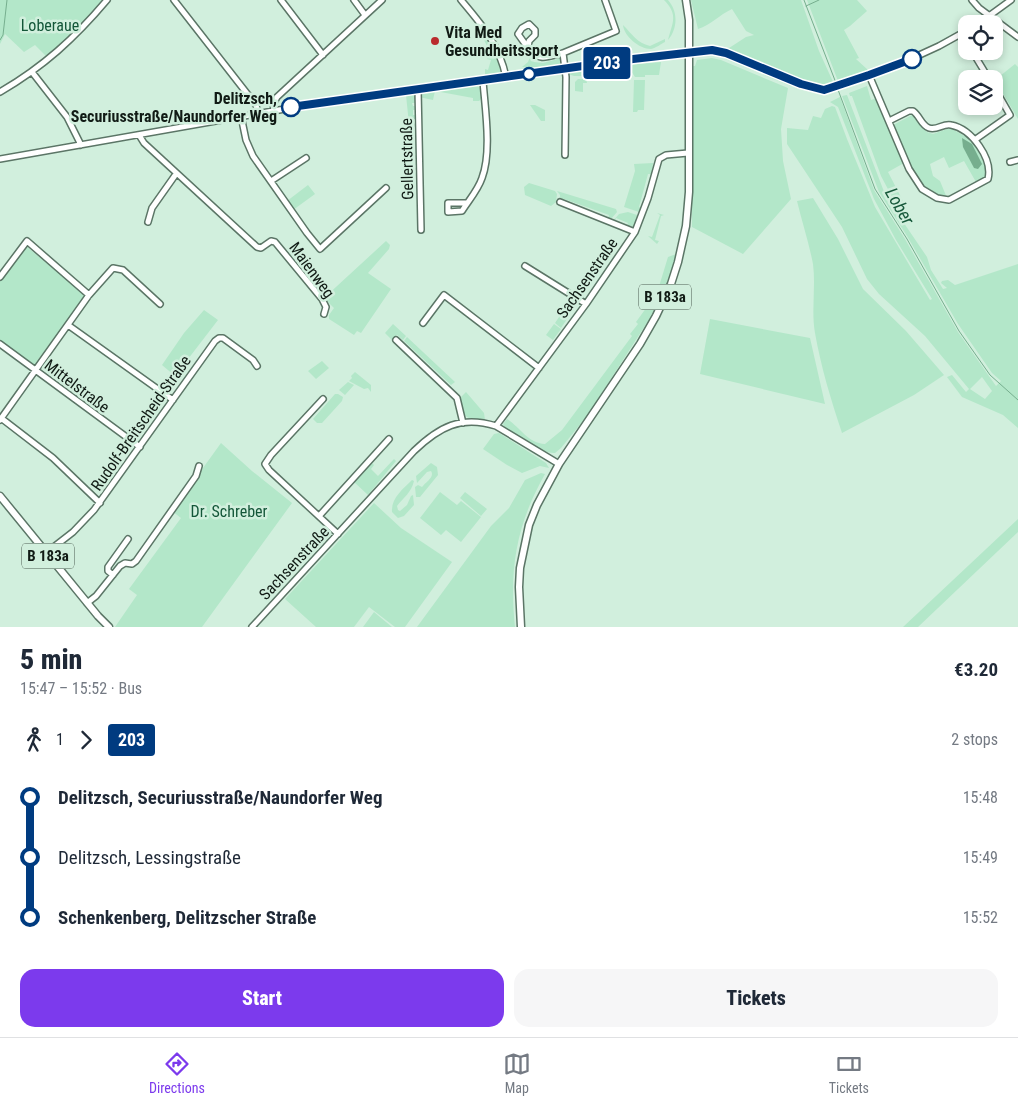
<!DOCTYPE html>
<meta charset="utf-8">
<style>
body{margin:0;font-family:"Roboto Condensed",sans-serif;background:#f6f6f7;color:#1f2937;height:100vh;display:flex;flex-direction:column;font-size:19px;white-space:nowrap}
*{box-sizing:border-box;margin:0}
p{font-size:16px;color:#747a83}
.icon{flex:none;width:28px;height:28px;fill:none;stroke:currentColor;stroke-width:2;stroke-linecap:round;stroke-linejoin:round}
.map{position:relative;height:627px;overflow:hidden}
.drawer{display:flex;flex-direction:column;background:#fff;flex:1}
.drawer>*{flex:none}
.badge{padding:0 10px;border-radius:4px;font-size:18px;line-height:32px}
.buttons{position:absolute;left:958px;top:15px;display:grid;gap:10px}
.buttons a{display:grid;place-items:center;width:45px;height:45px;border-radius:10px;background:#fff;box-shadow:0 2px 8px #0003;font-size:25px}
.map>.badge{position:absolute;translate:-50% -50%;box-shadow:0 0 0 2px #fff}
.legs{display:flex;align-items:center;gap:8px;height:55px;padding:0 20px;font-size:16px}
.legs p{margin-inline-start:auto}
.summary{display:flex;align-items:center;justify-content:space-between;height:85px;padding:0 20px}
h1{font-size:28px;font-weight:800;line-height:38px}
.button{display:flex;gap:10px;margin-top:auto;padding:10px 20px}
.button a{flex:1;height:58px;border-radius:15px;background:#7c3aed;color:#fff;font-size:20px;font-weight:800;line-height:58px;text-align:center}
.button a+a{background:#f6f6f7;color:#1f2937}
ul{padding:0 20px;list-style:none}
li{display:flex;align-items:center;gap:18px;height:60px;font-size:19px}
li i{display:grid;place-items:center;width:8px;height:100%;margin:0 6px;background:currentColor}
li i::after{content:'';width:12px;height:12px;margin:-6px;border:4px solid;border-radius:50%;background:#fff}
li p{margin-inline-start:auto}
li:first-child i{background:linear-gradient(#0000 50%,currentColor 0)}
li:last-child i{background:linear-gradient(currentColor 50%,#0000 0)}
.tabs{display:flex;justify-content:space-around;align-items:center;height:70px;border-top:1px solid #e0e1e3;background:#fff;font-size:14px;color:#747a83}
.tabs a{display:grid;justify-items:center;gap:2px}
.tabs .selected{color:#7c3aed}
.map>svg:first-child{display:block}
</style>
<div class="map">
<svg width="1018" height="627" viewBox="0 0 1018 627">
<rect width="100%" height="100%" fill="#d1efdd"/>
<!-- green -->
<path fill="#b3e7c9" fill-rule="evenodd" d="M0 0H107L49 59 35 45 24 52 5 34 0 44Z
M664 0H668C678 11 678 28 668 40 672 23 679 15 664 0Z
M691 0H801L819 51 834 84 827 86 805 82 726 50 746 37 754 35 746 31 732 9C719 15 711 25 698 29Z
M807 0H857L867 11 850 26 844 30 859 58 856 59 868 70 838 81Z
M623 25C632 34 637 43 650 46L665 39V42C661 44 656 48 651 49 639 49 624 36 623 25Z
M482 29 498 56 503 72 502 74 485 75V69L488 70 491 60 487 59C489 50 487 43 481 36L482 32 480 30Z
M557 56 562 57V65L526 68V67H522L528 62 530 57 534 62 543 63 558 59Z
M721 57 750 66 791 82V86Z
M712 58 721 60 788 88 781 129 783 161 791 199 743 254 692 227 691 115 693 66H695L697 60Z
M661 62 659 75H645V77H635L627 65Z
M1015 64 1018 67V119L995 80Z
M624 65 631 77 574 76 568 74 569 72Z
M578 79H586L587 83H583V92L575 91V82Z
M634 80H645L644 110H638L637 112H633Z
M477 85 482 90V98L479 101H473V98L435 91 433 100 419 97 420 93Z
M867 86 871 100 877 98 892 138 904 163 888 172 904 203 899 210 881 176 852 96H850L849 93Z
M416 94 417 103H412L413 106H417V110H413V115H417V119H412L411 124H409L406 95Z
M847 95 883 189 891 204 927 257 931 270 943 289 947 288 941 283 942 281 948 280 955 285 1018 264V428L1003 415 962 397 947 377 952 375 966 392 969 389 925 336 879 294 867 279 842 227 787 144V128L808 130 813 116 821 118 825 109 832 106 835 107 847 139 875 207 930 300 932 299 896 240 874 199 838 107 830 102 840 97 874 190 905 239 958 332 996 386 1001 381 992 373 958 324 907 236 879 192 842 96ZM982 377 992 391 985 399 970 389Z
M530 105H535L545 110V121H541Z
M912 115 927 132 933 134 947 129H952L974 141 987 170 985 178 976 182 964 161 949 168 944 157 930 164 933 176 940 181 947 198C914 193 906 153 894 127L895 124Z
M653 163 652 174H648L639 207 642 208 641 212H639L624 207 635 171 634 164Z
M529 183 555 191 557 194 556 202 551 206 525 195 524 187Z
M308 185 315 194 293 210 287 201Z
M557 191 616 209 617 212 611 219 608 218 609 215 564 199 562 202 560 200V195Z
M813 198 838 239 863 289 906 331 944 375 914 395 842 433C831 400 821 367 815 333 811 310 816 287 813 264 809 243 802 222 797 201Z
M628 212 637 215 639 218 634 226H627L628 223 616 218 615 221H613L619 214Z
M657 213 664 215 661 216 655 240 659 241 657 244 648 236 652 237 660 215Z
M386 241 390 245 389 249 368 273 391 289 361 333 357 331 354 335 329 319V315L334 308 324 298Z
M26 246 86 296 34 365 0 342V281Z
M676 254 669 278 650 318 587 416 561 448 555 453C540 454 517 436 505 428L503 424 507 419C520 427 528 443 545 444L562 430 632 336 630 334 638 324 636 322 657 293 668 257Z
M204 310 218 320 175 376 162 365 184 333Z
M563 311 569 316 561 328 555 323Z
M710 319 810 338 825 404 700 374Z
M393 324 406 336 403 340 397 335 392 340 385 333Z
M554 324 561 329 553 340 546 335Z
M407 337 455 382 451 385 404 341Z
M322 361 329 368 316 379 308 371Z
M355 372 371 385V392L368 388 364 389 349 381 352 378 351 376Z
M348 382 354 385 345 395 339 390Z
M466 392 484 413 485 420C461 418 467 419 459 399Z
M335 394H338L343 397 342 401 322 423H317L313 419Z
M499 433 546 463 549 468 540 466 522 473 507 465 483 449 494 434Z
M221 443 252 471 292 503 202 627H115L137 595 129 589 181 518 172 511Z
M394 459 396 461 368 495 353 481 371 462 374 465 371 469 378 476Z
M431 463 437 467 438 475 420 497H416L415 487 418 485 422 487C426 482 435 477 431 471L427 472 417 483 416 476Z
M541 473 545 474C516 525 509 570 515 627H417L491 526 509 508 525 480Z
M412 480 414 481C411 493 404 497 397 506L398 510 400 511 407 505 411 496 413 495 414 505 404 516 398 518 392 512C391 498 403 489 412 480Z
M440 492 457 505 461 501 481 517 461 542 446 530 441 535 420 518Z
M465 492 487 509 481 516 460 498Z
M374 503 401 528 452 562 405 627H395L369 607 354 627H316L285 599Z
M1018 519V532L918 627H903Z
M374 612 392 627H363Z"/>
<!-- water -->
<path fill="#76ae8e" d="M962 138 972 144 982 164 978 169 974 168 963 147Z"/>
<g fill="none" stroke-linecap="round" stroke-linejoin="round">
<!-- stream -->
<path stroke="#76ae8e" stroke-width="1" d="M804 0 836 83
M806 6 819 0
M0 40 3 35 7 0
M837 87 875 189 907 239 959 331 990 375 1018 400"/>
<defs>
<path id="minor" d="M174 0 256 105 258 113
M281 0 323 55
M354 0 365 15
M461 0C482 25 499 44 506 77
M972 0 979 8 1018 37
M978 24 1011 0
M528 48 518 34 522 28 529 24 535 30V35L529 41 528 48C540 62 546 57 563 53
M972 51 989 79
M32 72 67 117 81 145
M869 75 909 169 922 189 937 198 949 200 988 179C993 159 972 129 951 125 943 123 937 131 929 128 921 125 920 116 913 111H909L889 121
M418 89 421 230
M0 92C43 67 75 38 107 0
M274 110 273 104 277 97 382 0
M241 116 246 140 253 156 307 233 320 249 386 188
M139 135 144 143 257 247 261 248 271 241 275 242 322 299 326 307 324 314
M976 139 1010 115 994 87
M565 155 566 77 563 53 616 31 605 0
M0 159 319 103 661 56 712 50 726 53 801 84 819 89H828L902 63 939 46 966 31
M1010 162 1018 160
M271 181 306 158
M560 202 635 232
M467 203H448V212L462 211C469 200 478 190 482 178 492 152 485 108 483 81
M148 222 152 208 176 174
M525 266 586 304
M0 277 27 241 89 295
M423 323 444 295 539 368
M68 325 173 400
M396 340 457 398 463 423
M0 344 140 447
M323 399 271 455 265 464 269 470 338 534
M1 418 53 458 100 503
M0 420 89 295 113 268 123 270 160 304
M496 426 586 304 635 232 648 198 659 159 666 155 688 153
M320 515 389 439
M46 553 73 532 94 510 215 341 219 338H223L253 360 257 366
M113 575 108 571V567L128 539
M87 603 96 596 120 566 125 563 132 564 136 561 196 476 199 466
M252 627 414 451C439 427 461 415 496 426L559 464"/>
<path id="major" d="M0 496 98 616 109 627
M521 627 519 587 520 568 529 525 537 505 559 464 640 344 656 316 671 284 678 262 686 226 689 192V20L686 0"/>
</defs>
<!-- minor casing -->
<use href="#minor" stroke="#5b7566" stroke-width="8"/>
<!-- major casing -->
<use href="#major" stroke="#5b7566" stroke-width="9"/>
<!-- minor -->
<use href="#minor" stroke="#fff" stroke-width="5"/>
<!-- major -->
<use href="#major" stroke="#fff" stroke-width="6"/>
</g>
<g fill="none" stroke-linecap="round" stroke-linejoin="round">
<defs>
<path id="line-1" d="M291 107 633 59 712 50 726 53 801 84 824 90 869 75 912 59"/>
</defs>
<!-- line-1 casing -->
<use href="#line-1" stroke="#fff" stroke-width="11"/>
<!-- line-1 -->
<use href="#line-1" stroke="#003b80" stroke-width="8"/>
</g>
<!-- markers -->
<circle fill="#ba2b2d" stroke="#d1efdd" stroke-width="2" cx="435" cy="41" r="5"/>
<g fill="#fff" stroke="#003b80" stroke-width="2.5">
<circle cx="912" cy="59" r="9"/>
<circle cx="529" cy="74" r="6"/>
<circle cx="291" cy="107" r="9"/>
</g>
<g text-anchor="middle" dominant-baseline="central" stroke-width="5" stroke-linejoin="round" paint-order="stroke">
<!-- shield labels -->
<g fill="#d1efdd" stroke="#4b5b51" stroke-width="1">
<rect x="639" y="284.5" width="52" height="25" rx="4"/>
<rect x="22" y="543.5" width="52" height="25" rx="4"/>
</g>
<g font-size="15" font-weight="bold" fill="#111b15">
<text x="665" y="297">B 183a</text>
<text x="48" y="556">B 183a</text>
</g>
<!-- park labels -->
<g font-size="16" fill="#135638" stroke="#d1efdd">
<text x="50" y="25">Loberaue</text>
<text x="229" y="511">Dr. Schreber</text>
</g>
<!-- poi labels -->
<g font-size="16" font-weight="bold" fill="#111b15" stroke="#d1efdd" text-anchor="start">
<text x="445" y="32">Vita Med<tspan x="445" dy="18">Gesundheitssport</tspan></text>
</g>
<!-- stop labels -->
<g font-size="16" font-weight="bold" fill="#111b15" stroke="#d1efdd" text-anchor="end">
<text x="277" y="98">Delitzsch,<tspan x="277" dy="18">Securiusstraße/Naundorfer Weg</tspan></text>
</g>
<!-- street labels -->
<g font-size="16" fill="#111b15" stroke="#d1efdd">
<text transform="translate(407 159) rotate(-91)">Gellertstraße</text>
<text transform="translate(312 270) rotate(54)">Maienweg</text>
<text transform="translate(587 278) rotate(-55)">Sachsenstraße</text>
<text transform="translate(77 386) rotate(37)">Mittelstraße</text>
<text transform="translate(141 423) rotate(-55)">Rudolf-Breitscheid-Straße</text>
<text transform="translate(294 563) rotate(-47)">Sachsenstraße</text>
</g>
<!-- water labels -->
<g font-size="18" font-style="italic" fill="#17593b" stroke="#d1efdd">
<text transform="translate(900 206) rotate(60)">Lober</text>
</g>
</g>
</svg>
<div class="buttons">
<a><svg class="icon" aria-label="locate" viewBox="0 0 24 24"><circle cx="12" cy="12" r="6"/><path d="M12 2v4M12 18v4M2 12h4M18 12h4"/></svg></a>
<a><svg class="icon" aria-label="layers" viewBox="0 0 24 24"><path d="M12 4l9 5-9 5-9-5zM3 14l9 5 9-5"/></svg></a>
</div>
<b class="badge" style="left:607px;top:63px;background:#003b80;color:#fff">203</b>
</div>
<section class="drawer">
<div class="summary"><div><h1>5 min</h1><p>15:47 – 15:52 · Bus</p></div><b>€3.20</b></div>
<div class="legs"><svg class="icon" aria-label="walk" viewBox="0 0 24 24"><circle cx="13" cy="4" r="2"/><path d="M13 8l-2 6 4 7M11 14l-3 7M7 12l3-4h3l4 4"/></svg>1<svg class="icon" aria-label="forward" viewBox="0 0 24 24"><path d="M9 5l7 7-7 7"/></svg><b class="badge" style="background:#003b80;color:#fff">203</b><p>2 stops</p></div>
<ul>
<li><i style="color:#003b80"></i><b>Delitzsch, Securiusstraße/Naundorfer Weg</b><p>15:48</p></li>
<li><i style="color:#003b80"></i><span>Delitzsch, Lessingstraße</span><p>15:49</p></li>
<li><i style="color:#003b80"></i><b>Schenkenberg, Delitzscher Straße</b><p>15:52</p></li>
</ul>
<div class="button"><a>Start</a><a>Tickets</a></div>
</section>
<nav class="tabs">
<a class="selected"><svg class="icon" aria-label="directions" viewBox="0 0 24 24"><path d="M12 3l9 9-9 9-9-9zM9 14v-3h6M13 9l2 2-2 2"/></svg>Directions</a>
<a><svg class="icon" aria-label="map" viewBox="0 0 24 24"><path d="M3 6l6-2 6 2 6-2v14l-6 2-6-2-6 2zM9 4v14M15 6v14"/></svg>Map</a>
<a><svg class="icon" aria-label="tickets" viewBox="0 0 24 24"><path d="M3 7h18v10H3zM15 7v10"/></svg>Tickets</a>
</nav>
